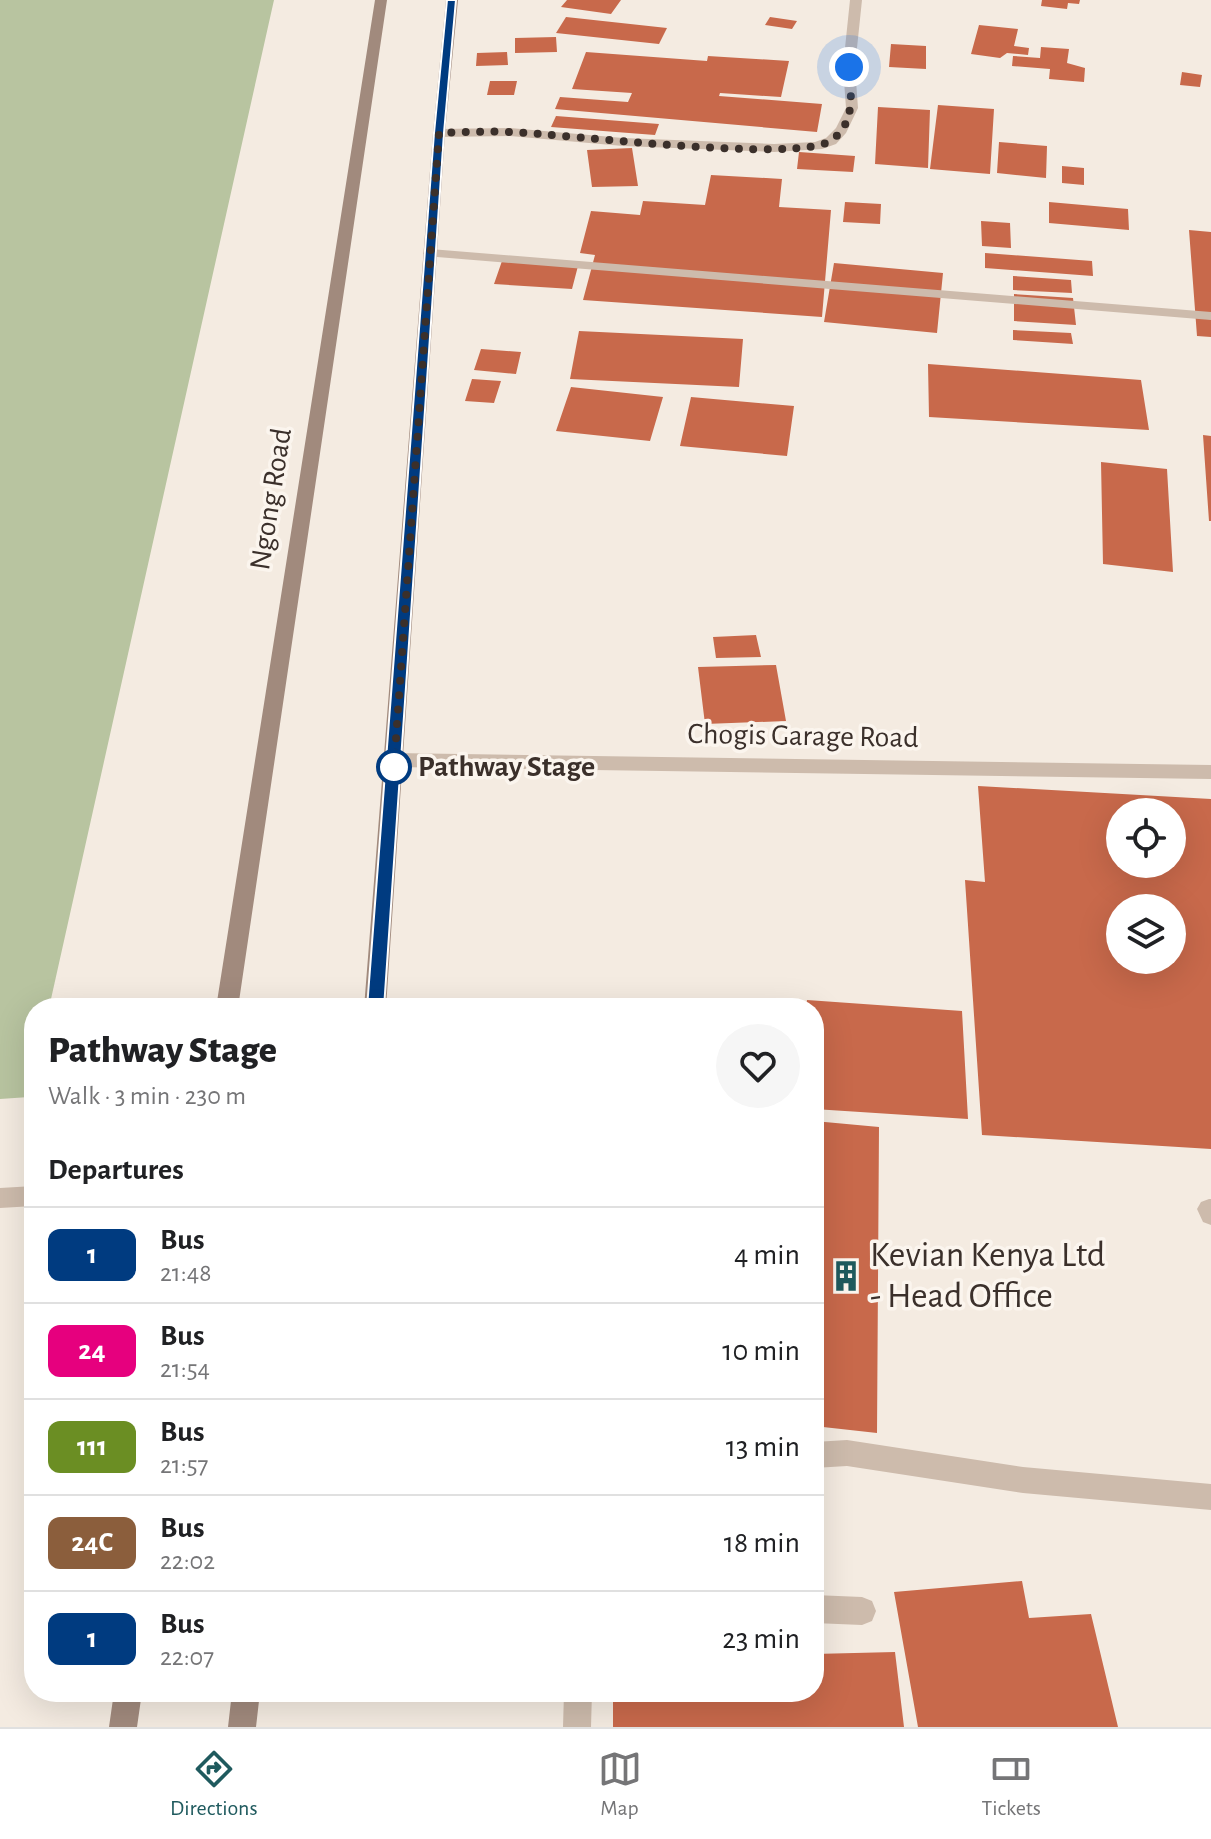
<!DOCTYPE html>
<meta charset="utf-8">
<style>
body{margin:0;font-family:"Alegreya Sans",sans-serif;background:#f6f6f6;color:#202124;height:100vh;display:flex;flex-direction:column;font-size:30px;white-space:nowrap}
*{box-sizing:border-box;margin:0}
p{font-size:26px;color:#757577}
.icon{flex:none;width:44px;height:44px;fill:none;stroke:currentColor;stroke-width:2;stroke-linecap:round;stroke-linejoin:round}
.map{position:relative;flex:1;overflow:hidden}
.drawer{position:absolute;left:24px;top:998px;width:800px;height:704px;display:flex;flex-direction:column;background:#fff;border-radius:32px;box-shadow:0 8px 32px #0002}
.drawer>*{flex:none}
.badge{padding:0 16px;border-radius:12px;font-size:28px;line-height:52px}
.buttons{position:absolute;left:1106px;top:798px;display:grid;gap:16px}
.buttons a{display:grid;place-items:center;width:80px;height:80px;border-radius:50%;background:#fff;box-shadow:0 8px 32px #0002;font-size:40px}
.you{position:absolute;width:40px;height:40px;margin:-20px;border:6px solid #fff;border-radius:50%;background:#1a73e8;box-shadow:0 0 0 12px #1a73e833}
.map>.badge{position:absolute;translate:-50% -50%;box-shadow:0 0 0 4px #fff}
h2{padding:0 24px;font-size:30px;line-height:72px}
.round{display:grid;place-items:center;flex:none;width:84px;height:84px;border-radius:42px;background:#f6f6f6}
.overview{display:flex;align-items:center;justify-content:space-between;height:136px;padding:0 24px}
h1{font-size:38px;font-weight:800;line-height:60px}
ul{padding:0;list-style:none}
li{display:flex;align-items:center;gap:24px;height:96px;padding:0 24px;border-top:2px solid #e0e0e0}
li div{flex:1}
li b{display:block;font-size:30px}
li em{font-style:normal}
li .badge{min-width:88px;font-weight:700;text-align:center}
.tabs{display:flex;justify-content:space-around;align-items:center;height:112px;border-top:2px solid #e0e0e0;background:#fff;font-size:22px;color:#757577}
.tabs a{display:grid;justify-items:center;gap:4px}
.tabs .active{color:#1f5a5e}
.map>svg:first-child{display:block}
</style>
<div class="map">
<svg width="1211" height="1727" viewBox="0 0 1211 1727">
<rect width="100%" height="100%" fill="#f4ebe1"/>
<!-- green -->
<path fill="#b8c4a0" d="M0 0H274L49 1008H34V1074L29 1097 0 1099Z"/>
<!-- building -->
<path fill="#c8694b" fill-rule="evenodd" d="M567 0H621L611 14 561 7Z
M1042 0H1080L1079 4 1068 3 1067 9 1041 6Z
M566 17 667 28 659 44 556 33Z
M770 17 797 21 792 29 765 25Z
M979 25 1018 29 1014 46 1029 48 1028 55 1007 53 1000 58 971 54Z
M556 37 557 52 515 53V38Z
M891 44 926 46V69L889 67Z
M1041 47 1069 49 1067 63 1085 68 1084 82 1049 79 1050 69 1012 66 1013 56 1040 58Z
M507 52 508 65 476 66 477 53Z
M586 52 707 61 708 56 789 61 781 97 720 93 719 96 822 104 817 132 555 109 560 97 628 102 632 93 572 89Z
M1182 72 1202 75 1200 87 1180 85Z
M490 81H517L514 95H487Z
M938 105 994 109 990 174 930 169Z
M878 107 930 110 928 168 875 164Z
M556 116 659 124 655 135 551 127Z
M999 142 1047 146 1046 178 997 173Z
M632 148 638 186 592 187 587 150Z
M799 152 855 156 853 172 797 169Z
M1062 166 1084 168V185L1062 183Z
M711 175 782 179 779 207 831 210 822 317 583 300 595 255 580 253 591 211 640 215 643 201 705 205Z
M845 202 881 204 880 224 843 222Z
M1049 202 1128 209 1129 230 1049 223Z
M981 221 1010 223 1011 248 982 246Z
M1189 230 1211 232V337L1197 336Z
M985 253 1092 261 1093 276 985 268Z
M502 261 578 266 572 289 494 284Z
M834 263 943 273 937 333 824 322Z
M1013 276 1071 280 1072 293 1013 290Z
M1014 294 1073 298 1076 325 1014 321Z
M1013 330 1071 333 1073 344 1013 340Z
M579 331 743 339 739 387 570 379Z
M481 349 521 352 516 374 474 370Z
M928 364 1141 380 1149 430 929 417Z
M472 379 501 381 494 403 465 401Z
M571 387 663 397 650 441 556 431Z
M691 397 794 406 787 456 680 446Z
M1203 435 1211 436V521H1209Z
M1101 462 1167 469 1173 572 1103 564Z
M756 635 761 657 716 658 713 637Z
M776 665 786 721 705 724 698 667Z
M978 786 1211 799V1149L982 1135 965 880 985 882ZM1120 812H1172V864H1120ZM1120 908H1172V960H1120Z
M807 1000 962 1011 968 1119 814 1109V1008H806Z
M814 1121 879 1127 877 1433 814 1426Z
M1022 1581 1029 1618 1091 1614 1118 1727H918L894 1592Z
M895 1652 904 1727H613V1692H814V1654Z"/>
<g fill="none" stroke-linecap="round" stroke-linejoin="round">
<!-- lane -->
<path fill="#cdbbac" fill-rule="evenodd" d="M850 0H862L855 67 858 108 846 133 836 144 822 149 774 152 623 146 510 136 439 137 433 133 439 129 510 128 623 138 774 144 815 142 826 138 836 128 846 108 843 67Z
M34 1186V1206L0 1208V1188Z
M1209 1199H1211V1225L1203 1222 1197 1209 1201 1202Z
M847 1440 1023 1467 1211 1484V1510L1023 1493 847 1466 814 1468V1442Z
M814 1595 862 1597 872 1601 876 1611 872 1621 862 1625 814 1623Z
M564 1692H592L591 1727H563Z"/>
<!-- street -->
<path fill="#cdbbac" fill-rule="evenodd" d="M430 249 1211 312V320L425 256 423 253Z
M394 753 1211 765V779L394 767 385 760Z"/>
<!-- secondary -->
<path fill="#a18a7d" fill-rule="evenodd" d="M375 0H387L238 1008H216Z
M446 0H458L445 133 386 1008H364L433 133Z
M114 1692H142L137 1727H109Z
M232 1692H260L256 1727H228Z"/>
</g>
<!-- line -->
<path fill="#003b80" stroke="#fff" stroke-width="2" d="M447 0H456L444 133 384 1008 375 1015 367 1008 434 133Z"/>
<g fill="none" stroke-linecap="round" stroke-linejoin="round">
<!-- walk -->
<path stroke="#3b302b" stroke-width="8" stroke-dasharray="0 14.4" d="M394 767 439 133C463 132 487 131 512 132 566 134 799 164 832 140 856 122 851 93 849 67"/>
</g>
<!-- icons -->
<defs>
<symbol id="building-bare" viewBox="-9 -9 18 18"><path d="M-4-6H4V6H1V3H-1V6H-4ZM-2.5-4.3h1.7v1.8h-1.7ZM.8-4.3h1.7v1.8H.8ZM-2.5-1h1.7V.8h-1.7ZM.8-1h1.7V.8H.8Z" fill="#1f5a5e" stroke="#fbf5ee" stroke-width="2.5" paint-order="stroke"/></symbol>
</defs>
<g fill-rule="evenodd">
<use href="#building-bare" x="824" y="1254" width="44" height="44"/>
</g>
<!-- markers -->
<circle fill="#fff" stroke="#003b80" stroke-width="4" cx="394" cy="767" r="16"/>
<g text-anchor="middle" dominant-baseline="central" stroke-width="7" stroke-linejoin="round" paint-order="stroke">
<!-- street labels -->
<g font-size="30" fill="#3b302b" stroke="#fbf5ee">
<text transform="translate(271 499) rotate(-81)">Ngong Road</text>
<text transform="translate(803 736) rotate(1)">Chogis Garage Road</text>
</g>
<!-- stop labels -->
<g font-size="30" font-weight="bold" fill="#3b302b" stroke="#fbf5ee" text-anchor="start">
<text x="418" y="767">Pathway Stage</text>
</g>
<!-- near-poi labels -->
<g font-size="36" fill="#3b302b" stroke="#fbf5ee" text-anchor="start">
<text x="870" y="1255">Kevian Kenya Ltd<tspan x="870" dy="41">- Head Office</tspan></text>
</g>
</g>
</svg>
<div class="buttons">
<a><svg class="icon" aria-label="locate" viewBox="0 0 24 24"><circle cx="12" cy="12" r="6"/><path d="M12 2v4M12 18v4M2 12h4M18 12h4"/></svg></a>
<a><svg class="icon" aria-label="layers" viewBox="0 0 24 24"><path d="M12 4l9 5-9 5-9-5zM3 14l9 5 9-5"/></svg></a>
</div>
<div class="you" style="left:849px;top:67px"></div>
<section class="drawer">
<div class="overview"><div><h1>Pathway Stage</h1><p>Walk · 3 min · 230 m</p></div><a class="round"><svg class="icon" aria-label="heart" viewBox="0 0 24 24"><path d="M12 20l-8-8c-3-5 5-10 8-4 3-6 11-1 8 4z"/></svg></a></div>
<h2>Departures</h2>
<ul>
<li><span class="badge" style="background:#003b80;color:#fff">1</span><div><b>Bus</b><p>21:48</p></div><em>4 min</em></li>
<li><span class="badge" style="background:#e6007e;color:#fff">24</span><div><b>Bus</b><p>21:54</p></div><em>10 min</em></li>
<li><span class="badge" style="background:#6b8e23;color:#fff">111</span><div><b>Bus</b><p>21:57</p></div><em>13 min</em></li>
<li><span class="badge" style="background:#8b5e3c;color:#fff">24C</span><div><b>Bus</b><p>22:02</p></div><em>18 min</em></li>
<li><span class="badge" style="background:#003b80;color:#fff">1</span><div><b>Bus</b><p>22:07</p></div><em>23 min</em></li>
</ul>
</section>
</div>
<nav class="tabs">
<a class="active"><svg class="icon" aria-label="directions" viewBox="0 0 24 24"><path d="M12 3l9 9-9 9-9-9zM9 14v-3h6M13 9l2 2-2 2"/></svg>Directions</a>
<a><svg class="icon" aria-label="map" viewBox="0 0 24 24"><path d="M3 6l6-2 6 2 6-2v14l-6 2-6-2-6 2zM9 4v14M15 6v14"/></svg>Map</a>
<a><svg class="icon" aria-label="tickets" viewBox="0 0 24 24"><path d="M3 7h18v10H3zM15 7v10"/></svg>Tickets</a>
</nav>
